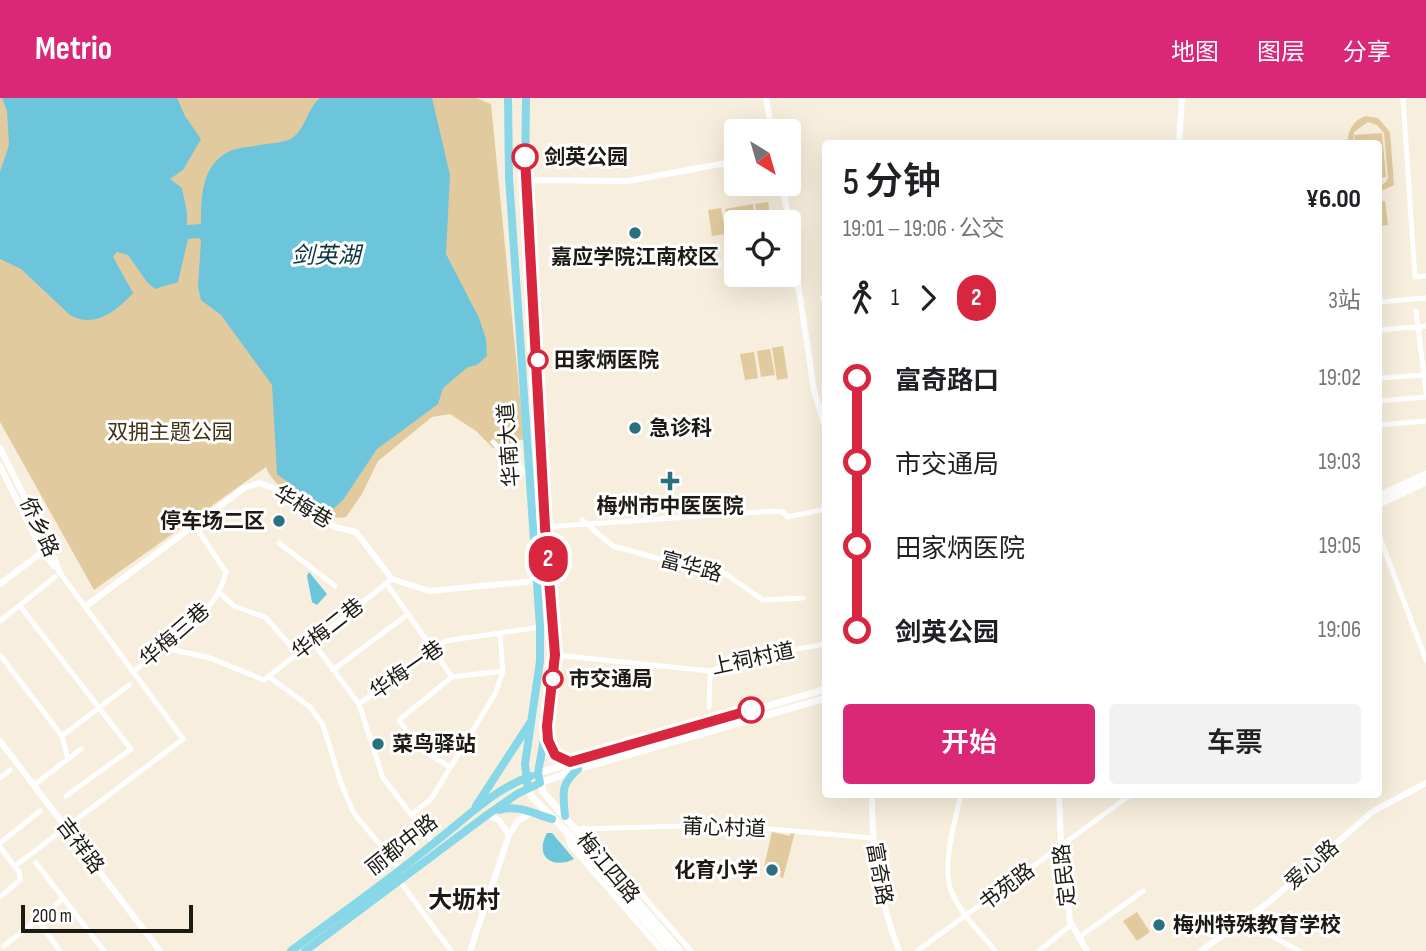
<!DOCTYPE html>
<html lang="zh">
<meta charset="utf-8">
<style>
body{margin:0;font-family:"Sofia Sans Condensed","Noto Sans SC",sans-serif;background:#f2f2f2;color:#202124;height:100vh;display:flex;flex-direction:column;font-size:26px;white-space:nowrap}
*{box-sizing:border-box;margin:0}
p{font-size:23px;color:#757577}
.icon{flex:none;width:38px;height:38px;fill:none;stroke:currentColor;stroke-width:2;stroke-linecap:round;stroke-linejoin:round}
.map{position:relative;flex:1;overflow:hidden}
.details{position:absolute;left:822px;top:42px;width:560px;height:658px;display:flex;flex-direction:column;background:#fff;border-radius:7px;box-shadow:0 7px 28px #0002}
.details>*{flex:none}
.badge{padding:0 14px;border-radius:23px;font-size:24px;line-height:46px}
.needle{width:46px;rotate:143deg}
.tools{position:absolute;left:724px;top:21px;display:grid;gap:14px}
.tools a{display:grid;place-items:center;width:77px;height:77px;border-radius:7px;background:#fff;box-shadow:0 7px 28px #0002;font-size:35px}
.scale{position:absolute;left:21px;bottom:18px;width:172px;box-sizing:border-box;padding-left:7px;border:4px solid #1d1a14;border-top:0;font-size:19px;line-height:24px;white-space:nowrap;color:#1d1a14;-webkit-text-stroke:5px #fff;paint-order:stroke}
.map>.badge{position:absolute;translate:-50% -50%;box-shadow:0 0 0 4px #fff}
.legs{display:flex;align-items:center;gap:10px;height:77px;padding:0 21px;font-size:23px}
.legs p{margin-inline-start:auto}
.overview{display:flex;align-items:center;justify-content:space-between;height:119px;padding:0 21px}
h1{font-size:38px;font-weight:600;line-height:52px}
.button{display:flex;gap:14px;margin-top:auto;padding:14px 21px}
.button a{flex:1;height:80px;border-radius:7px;background:#db2777;color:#fff;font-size:28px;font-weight:600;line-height:80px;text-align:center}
.button a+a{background:#f2f2f2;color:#202124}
ul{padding:0 21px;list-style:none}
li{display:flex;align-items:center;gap:24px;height:84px;font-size:26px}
li i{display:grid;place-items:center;width:10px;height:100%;margin:0 9px;background:currentColor}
li i::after{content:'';width:18px;height:18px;margin:-9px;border:5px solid;border-radius:50%;background:#fff}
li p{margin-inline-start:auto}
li:first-child i{background:linear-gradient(#0000 50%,currentColor 0)}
li:last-child i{background:linear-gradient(currentColor 50%,#0000 0)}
header{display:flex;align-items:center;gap:42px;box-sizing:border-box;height:98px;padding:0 35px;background:#db2777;color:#fff}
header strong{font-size:33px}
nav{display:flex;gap:38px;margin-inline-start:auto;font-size:24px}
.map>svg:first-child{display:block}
</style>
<header>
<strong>Metrio</strong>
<nav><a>地图</a><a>图层</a><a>分享</a></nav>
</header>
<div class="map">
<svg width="1426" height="853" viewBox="0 0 1426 853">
<rect width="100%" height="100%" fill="#f7eedd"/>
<!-- green -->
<path fill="#e1ca9e" d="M0 0H476L491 6 524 341 493 350 476 333 450 316 432 319 378 363 362 396 346 419C323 425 273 391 266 369L94 492 0 324Z
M1365 18 1378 20 1390 34 1394 87 1379 94V89L1386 84 1388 80 1384 35 1377 27 1368 24 1354 34 1353 45H1348C1347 33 1353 23 1365 18Z
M1382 35 1386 79 1379 80V46L1355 45 1354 37Z
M1385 103 1388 127 1379 128V104Z
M768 104 771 124H758L755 106Z
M753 106 756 124H742L740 112 741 124H737V136L730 137 725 111Z
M721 110 726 136 712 138 708 112Z
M783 248 788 280 777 282 772 250Z
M770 251 775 277 761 279 757 253Z
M754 254 758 280 745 282 740 256Z
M772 734 790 738 791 734H795L783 780 780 779 781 773 764 769Z
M1137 814 1150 834 1137 843 1123 823Z"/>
<!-- water -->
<path fill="#6dc5db" d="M2 0H177L185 18 201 41 183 72 170 81 182 90 187 115V127L201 126C201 101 201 68 228 54 238 49 250 49 260 47 270 45 284 45 292 40 306 31 307 10 320 0H432L450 77 446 156 479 220 486 241 487 258 477 267 468 269 443 290 438 306 377 351 343 402 333 411 320 408 277 376 272 287 221 217 201 202 198 189 201 142 199 140 188 141 178 184 155 191 147 184 128 157 117 154 113 159 133 195C117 213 94 231 70 217L21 171 0 161V74L9 47 7 13Z
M309 474 327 496 317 507 312 504 307 478Z
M547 735H552L574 761C552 772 534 758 547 735Z"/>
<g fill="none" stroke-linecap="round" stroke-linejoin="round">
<!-- minor -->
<path stroke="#fff" stroke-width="5" d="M1403 0 1415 179 1426 178
M822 200 826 199
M1379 204 1426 200
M1416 213 1426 294
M1379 232 1426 228
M1379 280 1425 277
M1379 303 1426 299
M1379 327 1426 323
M493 344 528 377
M582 422 613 448 671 464 720 472 763 502 803 500
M545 429 773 413 783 414 788 419 826 411
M1379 437 1426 562
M279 445 335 488
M387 486 452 579
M219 494 234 508 265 519 297 555
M20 508 131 651 66 698
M0 523 55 479
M312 543 359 606 383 680 434 746
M174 552 210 560 264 582 392 481
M0 557 62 638
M555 557 710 573 750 559 826 546
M333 572 407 517
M133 574C166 547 216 518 226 474L195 428
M268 578 310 609 323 627 341 685 353 714 400 771
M359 606 445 543 540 529
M709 609 710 573
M68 661 62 638 129 587
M450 669 419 650 399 622 452 579 503 573
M0 680 10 672
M34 687 81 651
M961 696C955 723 941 769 952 795 961 816 981 835 995 853
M411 717 431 701 495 596 503 573 500 537
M584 730 691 853
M576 731 724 727 872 740
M567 736 570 747 662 853
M0 745 40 713
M0 749 19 774 20 782 0 799
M36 765 104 853
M15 768 183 641 60 475
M399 782 451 853
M37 821 60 853
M1244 823 1299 853
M1078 840 1143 793
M4 848 64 800
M917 853 1129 698
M1039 853 1071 827"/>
<!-- tertiary -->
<path stroke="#fff" stroke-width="6" d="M766 0 772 33
M1179 46 1182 0
M525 82 628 83 737 63
M782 86 789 124
M789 126 814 292 826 333
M0 350 49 448 60 475
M0 368 42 453 54 468
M0 486 45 452
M86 508 244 390 259 385 274 390 335 429 356 434 392 481 429 493 535 483
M0 643 160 853
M872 696C872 756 878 797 899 853
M1059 696 1061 748 1070 823 1087 853
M487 717 499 722 509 737
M470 853 509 737 518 723 532 714
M1201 853 1268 805 1372 714 1426 685"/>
<!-- secondary -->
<path stroke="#fff" stroke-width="7" d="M1379 398 1426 376
M1379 406 1426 384
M538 675 826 591
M528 690 532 699 566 733 671 853
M680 853 544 695 540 685 578 671 826 600"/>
<!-- primary -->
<path stroke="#88d7e8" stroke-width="8" d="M508 0 509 79 540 529V563L525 666 528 690
M547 636 555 657 570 664
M476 708 530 625
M499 712C518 706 534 716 552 721
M565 718C563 695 560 687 578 671
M291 853C339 817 388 783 434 745 465 721 494 691 531 678
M305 853 487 717 517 696 540 685 538 675 551 601 555 557 545 429 537 243 525 82 526 0"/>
</g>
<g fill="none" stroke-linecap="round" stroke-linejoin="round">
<defs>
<path id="line-1" d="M525 59 545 429 555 557 547 628 548 642 555 657 570 664 751 612"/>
</defs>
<!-- line-1 casing -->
<use href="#line-1" stroke="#fff" stroke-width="16"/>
<!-- line-1 -->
<use href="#line-1" stroke="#d7263d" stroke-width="10"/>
</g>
<!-- markers -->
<g fill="#fff" stroke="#d7263d" stroke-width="3.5">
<circle cx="525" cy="59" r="12"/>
<circle cx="538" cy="262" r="9"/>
<circle cx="553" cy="581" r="9"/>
<circle cx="751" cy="612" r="12"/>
</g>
<g fill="#2c7080" stroke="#fff" stroke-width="2.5">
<circle cx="635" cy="135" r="7"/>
<circle cx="635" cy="330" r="7"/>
<path d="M666.5 372.5h7v7h7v7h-7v7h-7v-7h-7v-7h7z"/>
<circle cx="279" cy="423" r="7"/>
<circle cx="378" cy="646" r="7"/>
<circle cx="772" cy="772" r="7"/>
<circle cx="1159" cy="827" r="7"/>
</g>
<g text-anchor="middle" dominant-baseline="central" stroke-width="6" stroke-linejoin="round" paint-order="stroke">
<!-- stop labels -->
<g font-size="21" font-weight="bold" fill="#1d1a14" stroke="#fff" text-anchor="start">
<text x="544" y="59">剑英公园</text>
<text x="554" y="262">田家炳医院</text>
<text x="569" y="581">市交通局</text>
</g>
<!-- poi labels -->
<g font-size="21" font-weight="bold" fill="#1d1a14" stroke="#fff" text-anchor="start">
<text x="635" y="159" text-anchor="middle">嘉应学院江南校区</text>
<text x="649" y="330">急诊科</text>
<text x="670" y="408" text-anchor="middle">梅州市中医医院</text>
<text x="265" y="423" text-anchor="end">停车场二区</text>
<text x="392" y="646">菜鸟驿站</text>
<text x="758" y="772" text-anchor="end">化育小学</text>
<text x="1173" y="827">梅州特殊教育学校</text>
</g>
<!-- park labels -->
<g font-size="21" fill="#403114" stroke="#fff">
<text x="170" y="334">双拥主题公园</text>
</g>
<!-- street labels -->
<g font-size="21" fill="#1d1a14" stroke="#fff">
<text transform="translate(509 347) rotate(-94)">华南大道</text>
<text transform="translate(303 409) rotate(30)">华梅巷</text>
<text transform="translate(39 429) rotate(65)">侨乡路</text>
<text transform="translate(691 469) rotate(15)">富华路</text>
<text transform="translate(328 531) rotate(-38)">华梅二巷</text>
<text transform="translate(175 537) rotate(-41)">华梅三巷</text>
<text transform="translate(753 561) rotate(-12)">上祠村道</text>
<text transform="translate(407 572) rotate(-35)">华梅一巷</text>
<text transform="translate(724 730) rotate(2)">莆心村道</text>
<text transform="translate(402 747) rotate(-38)">丽都中路</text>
<text transform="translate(80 748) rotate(53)">吉祥路</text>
<text transform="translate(1312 767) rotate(-41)">爱心路</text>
<text transform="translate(608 770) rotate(50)">梅江四路</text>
<text transform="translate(879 776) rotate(80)">富奇路</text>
<text transform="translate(1065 777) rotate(-96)">定民路</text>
<text transform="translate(1007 789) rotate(-37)">书苑路</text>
</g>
<!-- water labels -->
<g font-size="23" font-style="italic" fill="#09343e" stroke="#fff">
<text x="326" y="158">剑英湖</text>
</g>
<!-- quarter labels -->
<g font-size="24" font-weight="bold" fill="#1d1a14" stroke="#fff">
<text x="464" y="802">大坜村</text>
</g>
</g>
</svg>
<div class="tools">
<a><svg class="needle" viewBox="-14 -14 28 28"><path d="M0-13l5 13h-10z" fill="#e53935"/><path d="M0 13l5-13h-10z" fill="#757577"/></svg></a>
<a><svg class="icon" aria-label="locate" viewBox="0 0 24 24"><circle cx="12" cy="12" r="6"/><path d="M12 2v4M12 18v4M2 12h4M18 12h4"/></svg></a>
</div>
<div class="scale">200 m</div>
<b class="badge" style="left:548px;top:461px;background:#d7263d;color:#fff">2</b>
<section class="details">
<div class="overview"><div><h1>5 分钟</h1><p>19:01 – 19:06 · 公交</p></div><b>¥6.00</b></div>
<div class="legs"><svg class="icon" aria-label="walk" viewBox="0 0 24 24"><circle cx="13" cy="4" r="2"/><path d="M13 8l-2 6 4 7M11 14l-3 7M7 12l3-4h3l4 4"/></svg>1<svg class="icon" aria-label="forward" viewBox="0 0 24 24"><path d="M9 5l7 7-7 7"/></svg><b class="badge" style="background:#d7263d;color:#fff">2</b><p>3站</p></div>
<ul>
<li><i style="color:#d7263d"></i><b>富奇路口</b><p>19:02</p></li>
<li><i style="color:#d7263d"></i><span>市交通局</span><p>19:03</p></li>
<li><i style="color:#d7263d"></i><span>田家炳医院</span><p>19:05</p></li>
<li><i style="color:#d7263d"></i><b>剑英公园</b><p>19:06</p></li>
</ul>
<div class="button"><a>开始</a><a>车票</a></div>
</section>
</div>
